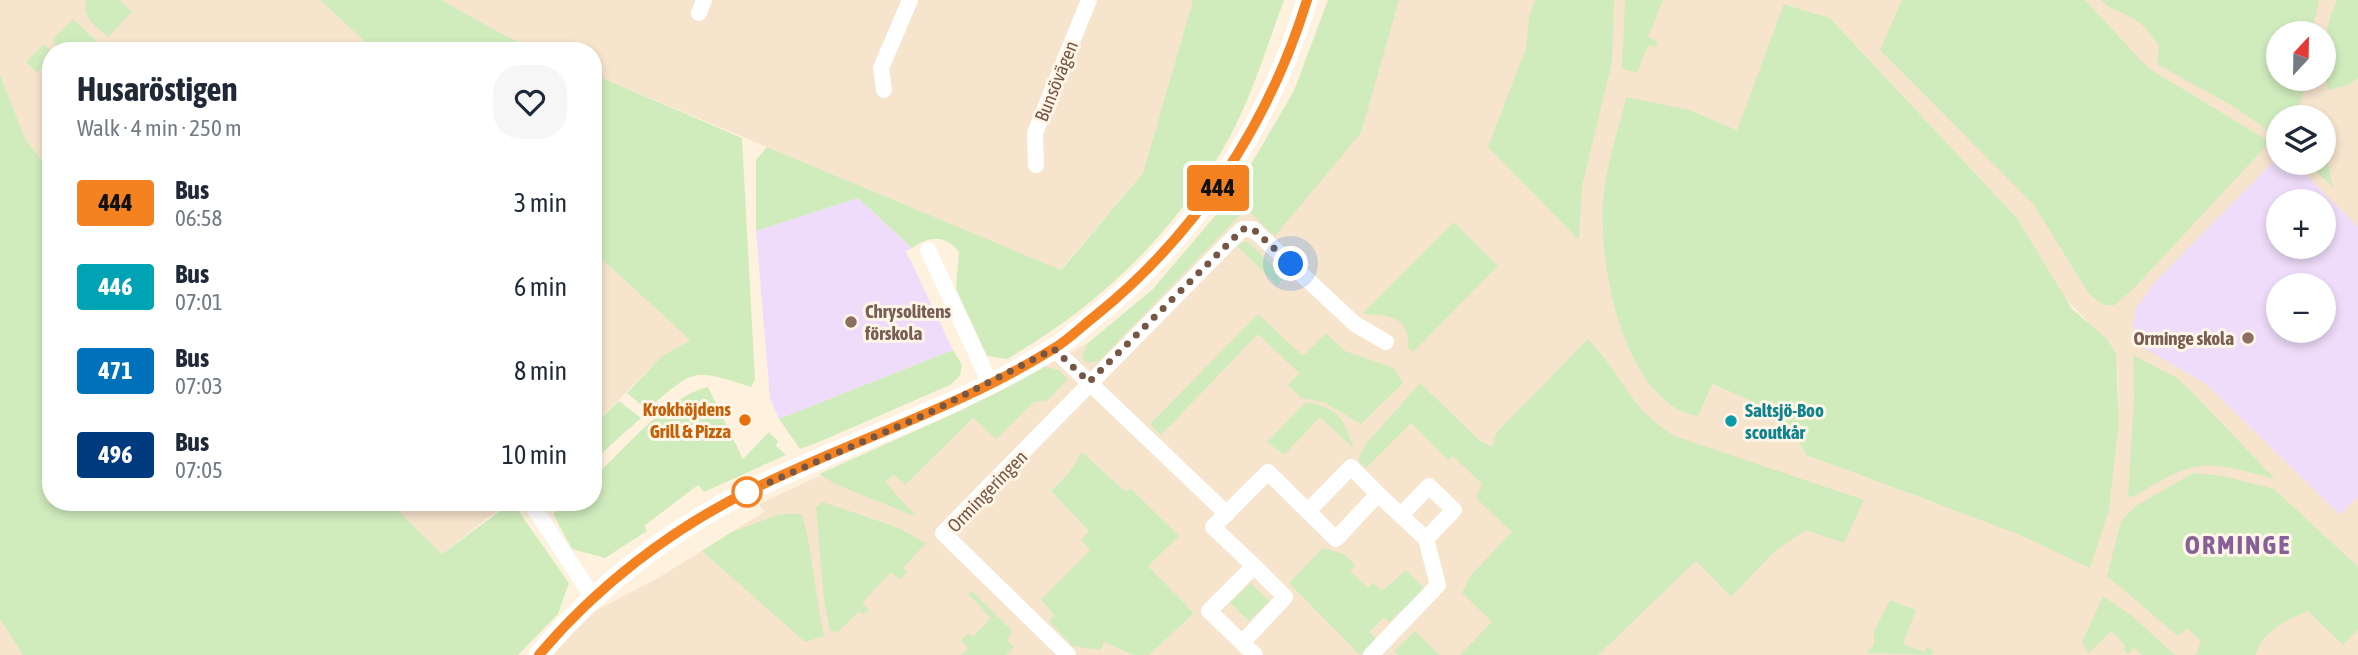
<!DOCTYPE html>
<meta charset="utf-8">
<style>
body{margin:0;font-family:"Asap Condensed",sans-serif;background:#f6f6f7;color:#1f2937;height:100vh;display:flex;flex-direction:column;font-size:26px;white-space:nowrap}
*{box-sizing:border-box;margin:0}
p{font-size:23px;color:#747a83}
.icon{flex:none;width:38px;height:38px;fill:none;stroke:currentColor;stroke-width:2;stroke-linecap:round;stroke-linejoin:round}
.map{position:relative;flex:1;overflow:hidden}
.side{position:absolute;left:42px;top:42px;width:560px;height:469px;display:flex;flex-direction:column;background:#fff;border-radius:28px;box-shadow:0 4px 10px #0003}
.side>*{flex:none}
.badge{padding:0 14px;border-radius:5px;font-size:24px;line-height:46px}
.needle{width:46px;rotate:22deg}
.tools{position:absolute;left:2266px;top:21px;display:grid;gap:14px}
.tools a{display:grid;place-items:center;width:70px;height:70px;border-radius:50%;background:#fff;box-shadow:0 4px 10px #0003;font-size:35px}
.you{position:absolute;width:35px;height:35px;margin:-18px;border:5px solid #fff;border-radius:50%;background:#1a73e8;box-shadow:0 0 0 10px #1a73e833}
.map>.badge{position:absolute;translate:-50% -50%;box-shadow:0 0 0 4px #fff}
.round{display:grid;place-items:center;flex:none;width:74px;height:74px;border-radius:28px;background:#f6f6f7}
.overview{display:flex;align-items:center;justify-content:space-between;height:119px;padding:0 35px}
h1{font-size:33px;font-weight:700;line-height:52px}
ul{padding:0;list-style:none}
li{display:flex;align-items:center;gap:21px;height:84px;padding:0 35px}
li div{flex:1}
li b{display:block;font-size:26px}
li em{font-style:normal}
li .badge{min-width:77px;font-weight:700;text-align:center}
.map>svg:first-child{display:block}
</style>
<div class="map">
<svg width="2358" height="655" viewBox="0 0 2358 655">
<rect width="100%" height="100%" fill="#fef2df"/>
<!-- residential -->
<path fill="#f6e4cd" fill-rule="evenodd" d="M0 0H320L375 51H51V172L25 139 0 74Z
M441 0H1193L1143 173 1060 270 593 74V51H540L502 34Z
M1328 0H2157L2311 30 2319 0H2358V655H1149L1194 613 1148 566 1130 488 1126 492 1082 452 1068 474 1051 491 1090 531 1104 642 1133 655H552L572 630 595 611 658 578 764 512 759 504 962 410 1088 343 1122 315 1153 289 1233 195 1294 91ZM1785 4 1830 18 2017 218 2062 295 2086 320 2118 373 2119 422 2109 510 2102 529 1936 504 1806 455 1793 430 1747 399 1711 384 1662 399 1640 369 1623 334 1610 285 1602 226 1604 190 1612 158 1690 110 1737 130ZM2278 33H2324V79H2278ZM2278 117H2324V163H2278ZM2278 201H2324V247H2278ZM2278 285H2324V331H2278Z
M593 251 690 340 661 357 593 426Z
M389 502H508L442 554Z
M0 620 23 655H0Z"/>
<!-- education -->
<path fill="#efdcfa" fill-rule="evenodd" d="M2275 160 2298 167 2358 227V497L2340 515 2206 384 2139 345 2133 324 2136 308 2156 281ZM2278 201H2324V247H2278ZM2278 285H2324V331H2278Z
M858 198 912 248 906 251 953 350 779 419 770 399 756 231Z"/>
<!-- green -->
<path fill="#d0ecbd" d="M87 0H120L132 12 108 37C97 27 80 17 87 0Z
M320 0H441L502 34 540 51H375Z
M1193 0H1284C1266 49 1250 103 1223 149 1170 237 1096 308 1007 359L987 356 956 289 959 252C945 234 929 236 912 248L858 198 756 231V160L767 147 1061 270 1143 173Z
M1328 0H1399L1361 133 1275 236 1246 209 1099 361 1087 363 1082 357 1088 343 1153 289 1233 195 1294 91Z
M1535 0H1614L1612 62 1582 186 1579 240 1488 147 1526 48 1529 16Z
M1625 0H1663L1648 37 1658 42 1656 47 1648 45 1637 73 1622 69Z
M1902 0H2085L2148 68 2270 142 2135 287 2115 305H2103L2089 294 2034 205 1880 50Z
M2101 0H2319L2312 33H2278V79H2307L2299 106 2290 117H2278L2276 136 2236 108 2157 64 2159 46C2150 34 2144 24 2131 17 2119 10 2111 11 2101 0Z
M2337 0H2358V78L2348 85 2328 90C2320 58 2324 30 2337 0Z
M1784 4 1830 18 2017 218 2072 309 2106 338 2116 353 2119 422 2109 510 2090 568 2018 534 1806 455 1793 430 1747 399 1712 384 1698 416C1622 404 1595 253 1604 191 1608 159 1619 128 1626 97L1690 110 1737 130Z
M73 19 101 45 95 51H60L52 40Z
M44 44 52 51 51 59 37 73 26 62Z
M0 74 25 139 51 172V502H389L442 554 512 502 569 583 558 614 518 655H23L0 620Z
M593 74 742 138 755 380 751 387C692 368 694 369 647 410L627 393 661 357 690 340 593 251Z
M2324 147 2333 187 2307 163H2324Z
M1454 222 1498 266 1413 352 1408 347C1411 317 1386 314 1362 314Z
M1247 241 1285 278 1277 285 1237 246Z
M1258 314 1303 356 1326 333 1345 351 1394 368 1403 383 1361 424 1324 402 1301 398 1288 385 1299 373 1258 334 1161 435 1150 424Z
M1588 339C1623 375 1630 411 1677 437L1864 500 1844 543 1806 530 1776 550 1731 597 1696 561 1598 655H1460L1492 622 1462 593 1470 576 1512 532 1476 498 1482 484 1453 456 1448 460 1411 423 1366 468 1358 460 1365 445 1420 383 1479 440 1492 447 1497 432Z
M953 350 962 365 960 376 950 385 819 442 800 449 779 419Z
M2133 355 2177 378 2191 391 2275 479C2205 460 2197 457 2135 496L2128 497 2134 399Z
M1042 366 1058 370 1068 379 1048 400 1034 402 996 439 973 418 905 485 894 475 885 482 917 517 835 484 819 474 962 410Z
M708 387 743 459 769 432 778 441 776 446 786 455 704 492 698 485 644 526 647 531 605 558 572 549 553 514 562 503 593 502V478C625 449 666 397 708 387Z
M619 401 641 418 593 461V426Z
M1306 402C1340 408 1344 420 1354 449L1320 417 1284 455 1267 442Z
M1082 452 1126 492 1130 488 1179 536 1148 566 1194 613 1149 655H1133L1104 642 1101 650 1072 646 1049 621 1054 615 1041 599 1090 550 1081 540 1089 531 1051 491 1068 474Z
M2193 473 2223 476 2274 489 2358 567V629L2343 645 2308 611C2284 621 2264 630 2255 655H2196L2201 641 2187 628 2178 636 2107 576 2121 521 2136 506Z
M823 502 899 528 926 543 903 568 907 572 900 580 891 572 862 603 869 610 863 615 859 611 838 632 830 631 824 600 816 507Z
M780 514H802C813 554 815 596 824 636L805 642 702 551 730 533Z
M1323 548 1344 554 1355 565 1350 571 1368 588 1373 583 1382 591 1406 570 1429 593 1411 612 1406 606 1389 622 1384 617 1369 632 1377 640 1360 655 1289 583Z
M1251 583 1269 601 1249 621 1230 603Z
M972 591 1012 631 1007 640 1014 647 1006 655H961L968 648 961 640 968 633 973 637 991 618 968 594Z
M2103 596 2132 616 2175 655H2142L2134 648 2128 654 2123 649 2126 646 2111 631 2089 653 2082 642Z
M1890 600 1916 610 1903 644 1924 652 1926 647 1933 650 1932 655 1866 653 1874 645V631Z
M1415 631 1440 655H1398L1394 651Z"/>
<g fill="none" stroke-linecap="round" stroke-linejoin="round">
<!-- minor -->
<path stroke="#fff" stroke-width="16" d="M699 13 704 0
M884 90 881 68 910 0
M1036 165 1035 133 1089 0
M928 250 990 383
M1054 349 1227 514
M530 502 593 597
M1308 511 1351 467 1378 494
M1401 515 1429 486 1454 510 1426 539
M1242 643 1285 597 1254 566
M1068 655 943 533 1236 235 1243 229H1253L1355 324 1386 342
M1255 655 1209 611 1254 566 1213 527 1268 472 1336 539 1378 494 1426 539 1438 585 1371 655"/>
<!-- tertiary -->
<path stroke="#fff" stroke-width="21" d="M539 655C596 587 671 529 751 490 850 441 959 408 1053 349 1068 340 1081 327 1095 316 1196 235 1270 124 1307 0"/>
</g>
<g fill="none" stroke-linecap="round" stroke-linejoin="round">
<defs>
<path id="line" d="M539 655C596 587 671 529 751 490 850 441 959 408 1053 349 1068 340 1081 327 1095 316 1196 235 1269 124 1307 0"/>
</defs>
<!-- line casing -->
<use href="#line" stroke="#fff" stroke-width="16"/>
<!-- line -->
<use href="#line" stroke="#f58220" stroke-width="10"/>
<!-- walk -->
<path stroke="#765745" stroke-width="7" stroke-dasharray="0 12.6" d="M747 492 931 412 1054 349 1089 382 1243 229H1253L1291 264"/>
</g>
<!-- markers -->
<g fill="#8d6e63" stroke="#fff6e7" stroke-width="2.5">
<circle cx="851" cy="322" r="7"/>
<circle cx="2248" cy="338" r="7"/>
</g>
<circle fill="#e8710a" stroke="#fff6e7" stroke-width="2.5" cx="745" cy="420" r="7"/>
<circle fill="#0f9aa8" stroke="#fff6e7" stroke-width="2.5" cx="1731" cy="421" r="7"/>
<circle fill="#fff" stroke="#f58220" stroke-width="3.5" cx="747" cy="492" r="14"/>
<g text-anchor="middle" dominant-baseline="central" stroke-width="6" stroke-linejoin="round" paint-order="stroke">
<!-- street labels -->
<g font-size="19" fill="#765745" stroke="#fff6e7">
<text transform="translate(1056 81) rotate(-68)">Bunsövägen</text>
<text transform="translate(987 491) rotate(-46)">Ormingeringen</text>
</g>
<!-- education labels -->
<g font-size="19" font-weight="bold" fill="#785e54" stroke="#fff6e7" text-anchor="start">
<text x="865" y="311">Chrysolitens<tspan x="865" dy="22">förskola</tspan></text>
<text x="2234" y="338" text-anchor="end">Orminge skola</text>
</g>
<!-- food labels -->
<g font-size="19" font-weight="bold" fill="#c56008" stroke="#fff6e7" text-anchor="end">
<text x="731" y="409">Krokhöjdens<tspan x="731" dy="22">Grill &amp; Pizza</tspan></text>
</g>
<!-- culture labels -->
<g font-size="19" font-weight="bold" fill="#0d838f" stroke="#fff6e7" text-anchor="start">
<text x="1745" y="410">Saltsjö-Boo<tspan x="1745" dy="22">scoutkår</tspan></text>
</g>
<!-- district labels -->
<g font-size="26" font-weight="bold" letter-spacing="2" fill="#87609a" stroke="#fff6e7">
<text x="2238" y="545">ORMINGE</text>
</g>
</g>
</svg>
<div class="tools">
<a><svg class="needle" viewBox="-14 -14 28 28"><path d="M0-13l5 13h-10z" fill="#e53935"/><path d="M0 13l5-13h-10z" fill="#747a83"/></svg></a>
<a><svg class="icon" aria-label="layers" viewBox="0 0 24 24"><path d="M12 4l9 5-9 5-9-5zM3 14l9 5 9-5"/></svg></a>
<a>+</a>
<a>−</a>
</div>
<div class="you" style="left:1291px;top:264px"></div>
<b class="badge" style="left:1218px;top:188px;background:#f58220;color:#111">444</b>
<section class="side">
<div class="overview"><div><h1>Husaröstigen</h1><p>Walk · 4 min · 250 m</p></div><a class="round"><svg class="icon" aria-label="heart" viewBox="0 0 24 24"><path d="M12 20l-8-8c-3-5 5-10 8-4 3-6 11-1 8 4z"/></svg></a></div>
<ul>
<li><span class="badge" style="background:#f58220;color:#111">444</span><div><b>Bus</b><p>06:58</p></div><em>3 min</em></li>
<li><span class="badge" style="background:#00a3b4;color:#fff">446</span><div><b>Bus</b><p>07:01</p></div><em>6 min</em></li>
<li><span class="badge" style="background:#0072bc;color:#fff">471</span><div><b>Bus</b><p>07:03</p></div><em>8 min</em></li>
<li><span class="badge" style="background:#003b80;color:#fff">496</span><div><b>Bus</b><p>07:05</p></div><em>10 min</em></li>
</ul>
</section>
</div>
